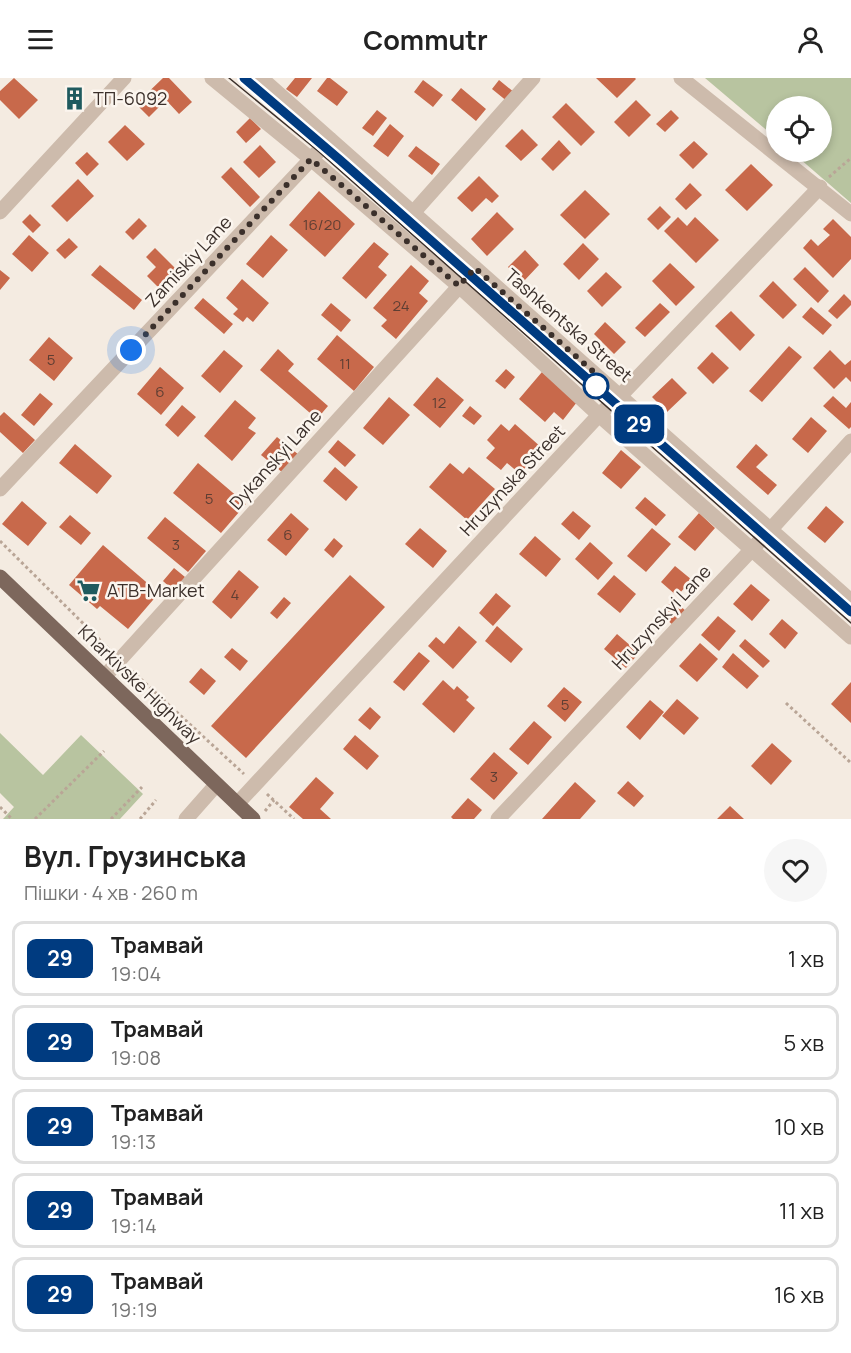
<!DOCTYPE html>
<html lang="uk">
<meta charset="utf-8">
<style>
body{margin:0;font-family:Manrope,sans-serif;background:#f6f6f6;color:#222;height:100vh;display:flex;flex-direction:column;font-size:22px;white-space:nowrap}
*{box-sizing:border-box;margin:0}
p{font-size:20px;color:#767676}
.icon{flex:none;width:33px;height:33px;fill:none;stroke:currentColor;stroke-width:2;stroke-linecap:round;stroke-linejoin:round}
.map{position:relative;height:741px;overflow:hidden}
.panel{display:flex;flex-direction:column;background:#fff;flex:1}
.panel>*{flex:none}
.badge{padding:0 12px;border-radius:9px;font-size:21px;line-height:39px}
.tools{position:absolute;left:766px;top:18px;display:grid;gap:12px}
.tools a{display:grid;place-items:center;width:66px;height:66px;border-radius:50%;background:#fff;box-shadow:0 3px 9px #0003;font-size:30px}
.you{position:absolute;width:30px;height:30px;margin:-15px;border:4px solid #fff;border-radius:50%;background:#1a73e8;box-shadow:0 0 0 9px #1a73e833}
.map>.badge{position:absolute;translate:-50% -50%;box-shadow:0 0 0 3px #fff}
.round{display:grid;place-items:center;flex:none;width:63px;height:63px;border-radius:32px;background:#f6f6f6}
.overview{display:flex;align-items:center;justify-content:space-between;height:102px;padding:0 24px}
h1{font-size:28px;font-weight:700;line-height:45px}
ul{padding:0;list-style:none}
li{display:flex;align-items:center;gap:18px;height:75px;margin:0 12px 9px;padding:0 12px;border:3px solid #e0e0e0;border-radius:12px}
li div{flex:1}
li b{display:block;font-size:22px}
li em{font-style:normal}
li .badge{min-width:66px;font-weight:700;text-align:center}
header{display:flex;justify-content:space-between;align-items:center;height:78px;padding:0 24px;background:#fff;font-size:27px;font-weight:700}
.map>svg:first-child{display:block}
</style>
<header><svg class="icon" aria-label="menu" viewBox="0 0 24 24"><path d="M4 6h16M4 12h16M4 18h16"/></svg>Commutr<svg class="icon" aria-label="person" viewBox="0 0 24 24"><circle cx="12" cy="8" r="4"/><path d="M4 21q1-7 8-7t8 7"/></svg></header>
<div class="map">
<svg width="851" height="741" viewBox="0 0 851 741">
<rect width="100%" height="100%" fill="#f4ebe1"/>
<!-- green -->
<path fill="#b8c4a0" d="M705 0H851V125L792 74H822V28H777V61Z
M0 655 43 697 81 657 143 716 120 741H3L14 729 0 715Z"/>
<!-- building -->
<path fill="#c8694b" d="M14 0 38 22 19 41 0 22V13Z
M163 0H169L192 24 179 36 166 22 149 39 136 26Z
M295 0H312L297 19 286 11Z
M327 0H330L348 14 337 28 317 13Z
M596 0H635L636 1 617 20Z
M423 2 443 17 433 29 414 14Z
M499 2 515 15 508 24 492 11Z
M461 10 486 31 476 43 451 22Z
M74 14 81 21 76 27 69 20Z
M636 22 651 37 629 59 614 44Z
M566 25 595 54 581 68 552 39Z
M377 32 387 40 373 58 362 50Z
M671 32 679 40 665 54 656 46Z
M250 40 261 51 246 65 236 54Z
M390 46 404 58 388 79 373 68Z
M125 47 145 66 127 83 108 64Z
M522 51 538 67 521 83 505 68Z
M559 62 571 75 553 93 541 81Z
M694 63 708 76 693 91 679 77Z
M260 67 276 84 259 100 243 84Z
M416 68 440 86 432 97 408 78Z
M87 74 99 86 87 98 75 85Z
M751 86 773 107 747 133 725 112Z
M231 89 260 119 250 129 221 99Z
M479 98 499 118 492 125 486 120 472 134 457 120Z
M78 101 94 118 67 144 51 128Z
M690 105 702 117 686 132 675 121Z
M585 112 610 136 585 161 560 137Z
M319 113 355 146 325 179 289 147Z
M660 128 671 139 658 152 647 141Z
M497 134 514 151 487 178 471 161Z
M30 136 41 147 33 155 22 144Z
M678 139 687 148 695 139 719 162 696 185 664 153Z
M139 140 147 148 133 162 125 154Z
M833 141 851 159V181L833 200 803 170 811 161 818 168 830 157 823 151Z
M29 157 49 175 32 194 12 176Z
M271 157 288 172 263 200 246 186Z
M69 160 78 169 65 181 56 172Z
M374 164 389 176 378 189 387 197 366 221 342 200Z
M583 165 599 181 579 202 563 186Z
M155 170 183 198 173 207 167 200 158 209 147 198 156 189 146 179Z
M525 172 539 187 523 204 508 189Z
M670 185 695 209 676 228 652 203Z
M100 187 142 222 134 232 91 197Z
M411 187 429 203 419 215 428 223 396 261 381 248 387 242 373 230Z
M805 189 829 213 818 225 793 201Z
M0 192 10 200 0 212Z
M606 194 622 209 602 229 587 213Z
M242 201 269 225 253 244 247 239 243 244 233 236 238 231 226 220Z
M773 203 797 227 783 241 759 218Z
M844 216 851 223V227L837 241 828 233Z
M203 220 233 246 224 256 194 230Z
M331 225 351 242 341 254 321 237Z
M660 225 670 234 645 259 635 250Z
M811 229 832 247 823 257 802 239Z
M731 233 755 257 740 273 715 248Z
M605 244 626 264 614 276 594 256Z
M337 257 374 289 354 313 317 281Z
M49 259 73 280 54 303 29 282Z
M789 268 802 279 762 324 749 313Z
M278 271 294 286 288 293 328 328 317 341 260 292Z
M224 272 243 288 220 315 201 298Z
M830 272 845 287 851 282V304L846 299 834 311 813 290Z
M712 274 729 290 713 306 697 290Z
M160 289 184 310 161 337 137 316Z
M506 291 515 299 505 311 495 303Z
M542 294 577 324 563 342 554 334 545 344 519 321Z
M437 299 464 322 440 350 413 327Z
M672 300 687 315 667 334 652 319Z
M40 315 53 326 34 348 21 337Z
M833 318 846 330 851 324V349L849 351 823 328Z
M389 319 410 337 383 367 363 350Z
M235 322 256 340 248 350 256 355 232 383 204 358Z
M182 327 196 339 178 359 165 347Z
M470 328 482 338 474 347 462 338Z
M4 334 35 362 23 375 0 354V338Z
M811 339 827 353 808 375 792 361Z
M501 346 509 353 515 346 542 370 520 396 507 385 501 392 486 380 495 370 487 362Z
M277 359 299 377 283 395 261 377Z
M338 362 356 377 345 389 328 374Z
M75 366 112 398 97 416 59 385Z
M756 366 768 377 756 389 777 407 768 417 736 389Z
M621 372 641 389 621 411 602 395Z
M198 385 246 426 221 455 173 415Z
M450 385 463 396 469 389 495 411 467 442 429 409Z
M335 389 358 409 346 423 323 403Z
M645 419 666 437 656 448 635 430Z
M22 423 47 445 28 468 2 446Z
M826 428 844 444 825 465 807 450Z
M573 433 591 448 579 462 561 446Z
M291 435 309 451 286 478 267 462Z
M699 435 715 450 695 473 678 459Z
M70 437 91 455 81 467 59 449Z
M165 439 206 473 188 494 147 460Z
M420 450 447 473 433 490 405 466Z
M652 450 671 466 646 494 627 478Z
M535 458 561 481 546 499 519 476Z
M334 460 343 468 333 480 324 472Z
M590 464 613 485 598 502 575 481Z
M103 467 159 515 128 551 100 528 97 531 69 507Z
M675 488 692 502 677 518 661 504Z
M174 490 185 499 174 513 163 503Z
M239 492 259 509 231 541 212 524Z
M350 497 385 529 246 680 211 648Z
M614 497 636 516 620 535 597 516Z
M751 506 770 522 752 543 733 526Z
M496 515 511 528 493 548 479 535Z
M284 519 291 525 277 541 270 535Z
M673 522 686 533 673 547 660 536Z
M718 538 736 553 719 573 701 557Z
M782 541 798 555 785 571 769 556Z
M459 548 477 564 453 591 428 568 436 559 444 566Z
M497 548 523 571 511 585 485 563Z
M617 556 639 575 626 590 604 571Z
M745 561 770 583 763 590 739 568Z
M700 565 718 581 697 604 679 588Z
M232 570 248 583 240 593 224 579Z
M419 574 430 583 404 613 393 604Z
M733 575 759 598 747 611 722 589Z
M201 590 216 603 204 617 189 604Z
M443 602 454 612 457 608 469 619 466 622 475 630 454 655 422 626Z
M851 604V645L831 626Z
M564 609 582 624 565 644 547 628Z
M677 621 699 640 684 657 662 638Z
M650 622 664 634 640 662 626 649Z
M370 629 381 639 370 652 358 642Z
M534 643 552 659 528 687 509 671Z
M355 657 379 678 367 692 343 671Z
M772 665 792 683 771 707 751 688Z
M494 674 518 695 494 722 470 701Z
M316 699 334 715 320 731 331 741H303L289 729Z
M628 703 644 718 634 729 617 715Z
M575 704 596 723 580 741H542Z
M468 720 482 732 474 741H453L451 739Z
M730 728 744 741H717Z"/>
<g fill="none" stroke-linecap="round" stroke-linejoin="round">
<!-- path -->
<path stroke="#b9a596" stroke-width="3" stroke-dasharray="3 3" stroke-linecap="butt" d="M829 99 851 80
M0 463 110 572
M132 593 244 696
M786 625 851 685
M267 716 294 741
M0 729 12 741
M265 733 274 722
M35 741 104 673
M111 741 142 709
M140 741 156 722"/>
<!-- minor -->
<path stroke="#cdbbac" stroke-width="15" d="M212 0 311 81 459 208 599 337 851 559
M261 0 851 523
M681 0 851 136
M0 134 124 0
M412 136 533 0
M0 411 330 61
M105 598 475 191
M237 726 599 337 620 318 820 109
M186 741 216 707
M498 741 771 451 851 363"/>
<!-- major -->
<path stroke="#7d675c" stroke-width="15" d="M0 499 253 741"/>
<!-- tram -->
<path stroke="#3b302b" stroke-width="1.5" d="M229 0 318 73 851 545
M244 0 282 32"/>
</g>
<g fill="none" stroke-linecap="round" stroke-linejoin="round">
<defs>
<path id="line" d="M244 0 340 82 851 534"/>
</defs>
<!-- line casing -->
<use href="#line" stroke="#fff" stroke-width="14"/>
<!-- line -->
<use href="#line" stroke="#003b80" stroke-width="9"/>
<!-- walk -->
<path stroke="#3b302b" stroke-width="6" stroke-dasharray="0 10.8" d="M131 272 311 81 459 208 475 190 604 303 596 308"/>
</g>
<!-- icons -->
<defs>
<symbol id="building-bare" viewBox="-9 -9 18 18"><path d="M-4-6H4V6H1V3H-1V6H-4ZM-2.5-4.3h1.7v1.8h-1.7ZM.8-4.3h1.7v1.8H.8ZM-2.5-1h1.7V.8h-1.7ZM.8-1h1.7V.8H.8Z" fill="#1f5a5e" stroke="#fbf5ee" stroke-width="2.5" paint-order="stroke"/></symbol>
<symbol id="supermarket-bare" viewBox="-9 -9 18 18"><path d="M-6-5.5h2.5l.6 2H6L4.5 2H-2.5L-4.4-4H-6ZM-1.5 3.2a1.3 1.3 0 1 0 .1 0ZM3 3.2a1.3 1.3 0 1 0 .1 0Z" fill="#1f5a5e" stroke="#fbf5ee" stroke-width="2.5" paint-order="stroke"/></symbol>
</defs>
<g fill-rule="evenodd">
<use href="#building-bare" x="58" y="4" width="33" height="33"/>
<use href="#supermarket-bare" x="72" y="496" width="33" height="33"/>
</g>
<!-- markers -->
<circle fill="#fff" stroke="#003b80" stroke-width="3" cx="596" cy="308" r="12"/>
<g text-anchor="middle" dominant-baseline="central" stroke-width="5" stroke-linejoin="round" paint-order="stroke">
<!-- number labels -->
<g font-size="15" fill="#5e3e33">
<text x="322" y="146">16/20</text>
<text x="401" y="227">24</text>
<text x="51" y="281">5</text>
<text x="345" y="285">11</text>
<text x="160" y="313">6</text>
<text x="439" y="324">12</text>
<text x="209" y="420">5</text>
<text x="288" y="456">6</text>
<text x="176" y="466">3</text>
<text x="235" y="516">4</text>
<text x="565" y="626">5</text>
<text x="494" y="698">3</text>
</g>
<!-- poi labels -->
<g font-size="18" fill="#3b302b" stroke="#fbf5ee" text-anchor="start">
<text x="93" y="20">ТП-6092</text>
<text x="107" y="512">АТB-Market</text>
</g>
<!-- street labels -->
<g font-size="18" fill="#3b302b" stroke="#fbf5ee">
<text transform="translate(188 183) rotate(-47)">Zamiskiy Lane</text>
<text transform="translate(569 247) rotate(41)">Tashkentska Street</text>
<text transform="translate(275 381) rotate(-48)">Dykanskyi Lane</text>
<text transform="translate(512 402) rotate(-47)">Hruzynska Street</text>
<text transform="translate(661 539) rotate(-47)">Hruzynskyi Lane</text>
<text transform="translate(140 606) rotate(44)">Kharkivske Highway</text>
</g>
</g>
</svg>
<div class="tools">
<a><svg class="icon" aria-label="locate" viewBox="0 0 24 24"><circle cx="12" cy="12" r="6"/><path d="M12 2v4M12 18v4M2 12h4M18 12h4"/></svg></a>
</div>
<div class="you" style="left:131px;top:272px"></div>
<b class="badge" style="left:639px;top:346px;background:#003b80;color:#fff">29</b>
</div>
<section class="panel">
<div class="overview"><div><h1>Вул. Грузинська</h1><p>Пішки · 4 хв · 260 m</p></div><a class="round"><svg class="icon" aria-label="heart" viewBox="0 0 24 24"><path d="M12 20l-8-8c-3-5 5-10 8-4 3-6 11-1 8 4z"/></svg></a></div>
<ul>
<li><span class="badge" style="background:#003b80;color:#fff">29</span><div><b>Трамвай</b><p>19:04</p></div><em>1 хв</em></li>
<li><span class="badge" style="background:#003b80;color:#fff">29</span><div><b>Трамвай</b><p>19:08</p></div><em>5 хв</em></li>
<li><span class="badge" style="background:#003b80;color:#fff">29</span><div><b>Трамвай</b><p>19:13</p></div><em>10 хв</em></li>
<li><span class="badge" style="background:#003b80;color:#fff">29</span><div><b>Трамвай</b><p>19:14</p></div><em>11 хв</em></li>
<li><span class="badge" style="background:#003b80;color:#fff">29</span><div><b>Трамвай</b><p>19:19</p></div><em>16 хв</em></li>
</ul>
</section>
